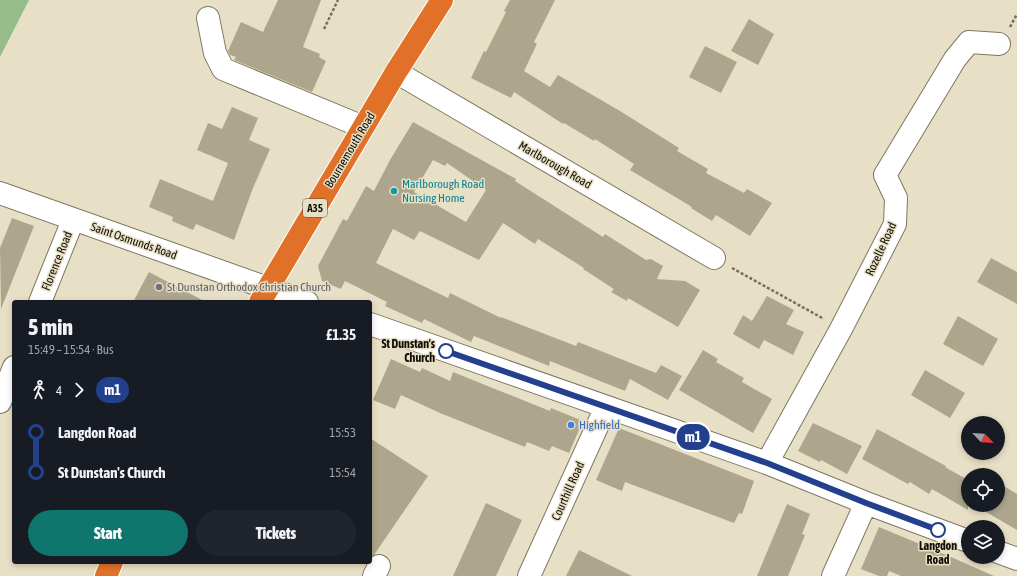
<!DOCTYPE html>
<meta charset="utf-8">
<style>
body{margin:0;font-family:"Asap Condensed",sans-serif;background:#20242c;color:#f1f3f6;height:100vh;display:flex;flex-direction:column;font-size:15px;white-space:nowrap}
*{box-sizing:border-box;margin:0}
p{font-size:13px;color:#9ea1a6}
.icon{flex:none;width:22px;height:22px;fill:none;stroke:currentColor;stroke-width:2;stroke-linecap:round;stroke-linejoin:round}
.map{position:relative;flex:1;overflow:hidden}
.sheet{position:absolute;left:12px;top:300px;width:360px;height:264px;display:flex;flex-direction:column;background:#171b24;border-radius:4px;box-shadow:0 2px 6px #0003}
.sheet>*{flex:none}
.badge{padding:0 8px;border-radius:13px;font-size:14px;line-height:26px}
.needle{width:26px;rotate:115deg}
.tools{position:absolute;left:961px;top:416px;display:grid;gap:8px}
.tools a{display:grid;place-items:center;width:44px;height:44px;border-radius:50%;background:#171b24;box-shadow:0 2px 6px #0003;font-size:20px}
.map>.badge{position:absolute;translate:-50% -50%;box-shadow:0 0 0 2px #fff}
.legs{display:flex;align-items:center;gap:6px;height:44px;padding:0 16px;font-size:13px}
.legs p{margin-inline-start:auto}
.headline{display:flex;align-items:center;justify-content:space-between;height:68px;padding:0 16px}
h1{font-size:22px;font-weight:800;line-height:30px}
.action{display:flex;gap:8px;margin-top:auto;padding:8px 16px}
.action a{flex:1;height:46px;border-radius:24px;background:#0f766e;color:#fff;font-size:16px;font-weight:800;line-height:46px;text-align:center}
.action a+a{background:#20242c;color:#f1f3f6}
ul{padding:0 16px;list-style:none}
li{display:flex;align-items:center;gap:14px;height:40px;font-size:15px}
li i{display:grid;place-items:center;width:6px;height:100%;margin:0 5px;background:currentColor}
li i::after{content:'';width:10px;height:10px;margin:-5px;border:3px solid;border-radius:50%;background:#171b24}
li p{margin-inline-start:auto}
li:first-child i{background:linear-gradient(#0000 50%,currentColor 0)}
li:last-child i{background:linear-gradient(currentColor 50%,#0000 0)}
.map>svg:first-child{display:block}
</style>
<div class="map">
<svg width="1017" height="576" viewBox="0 0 1017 576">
<rect width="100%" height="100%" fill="#e8e0c6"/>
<!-- forest -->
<path fill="#96bc8c" d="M0 0H29L0 57Z"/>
<!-- building -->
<path fill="#ada68d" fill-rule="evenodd" d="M278 0H321L303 47 320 54 319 57 326 61 312 92 234 60 236 57 230 55 228 51 241 22 263 32Z
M510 0H555L534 42 537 44 524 71 550 87 558 75 620 111 679 148 677 151 708 169 706 173 744 193 747 189 772 203 750 236 716 215 712 221 691 208 692 207 630 170 634 164 595 139 594 141 564 123 563 124 514 92 511 98 471 78 484 51 486 52 506 12 504 11Z
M749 19 774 34 758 65 731 51Z
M705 46 737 62 721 93 689 77Z
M232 107 258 118 249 140 270 149 253 188 234 240 196 224 193 230 172 221 173 217 149 207 160 179 213 201 228 163 197 150 208 123 222 129Z
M413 122 516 179 515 181 603 237 605 234 646 260 651 259 663 266 657 279 685 281 700 290 678 327 628 298 627 301 611 292 614 289 583 269 584 268 538 239 535 244 503 223 479 260 420 231 414 240 393 229 376 263 448 298 450 293 501 318V317L576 346 578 342 656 373 661 365 682 376 668 400 630 379 625 391 550 361 549 366 474 336 471 342 424 319 422 323 385 306 387 302 345 281 341 289 322 281 318 266 343 219 347 221 366 186 374 191 390 160ZM433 160 445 166 447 163 486 190 466 222 414 192Z
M12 218 34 226 1 309 0 248Z
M991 258 1017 272V304L977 282Z
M149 272 206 302H133Z
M767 296 794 310 786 324 804 332 793 355 764 340 759 349 733 334 743 315 752 321Z
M958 316 998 339 983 366 943 344Z
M703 350 718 359 716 362 744 378 742 382 772 399 753 433 679 390Z
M391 359 420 372 422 368 450 381 453 372 550 411 551 408 583 421 569 453 552 446 549 451 527 442 525 447 440 413 401 395 395 409 373 400Z
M925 370 965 393 950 418 911 395Z
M813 423 862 446 847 474 821 460 820 462 798 451Z
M619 428 754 481 742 514 739 513 734 523 625 482 622 491 596 480Z
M877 429 946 466 945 467 968 480V510L932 489 929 494 910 482 908 484 862 459Z
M370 438 428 476 374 555 370 558Z
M1002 485 1017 494V530L986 512 990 505H998V492Z
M486 503 522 520 496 576H453Z
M787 504 810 514 802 534 805 535 788 576H757Z
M879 527 951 557 994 576H901L889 571 887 576H879L861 569Z
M579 550 632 576H566Z"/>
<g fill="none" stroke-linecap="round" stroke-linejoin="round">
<defs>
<path id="minor" d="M208 18 215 53 223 69 363 127
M396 72 714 258
M0 193 307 302
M40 302 73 220
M370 324 767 463 866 503 968 541
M0 402 14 367
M767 463 841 329 895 224 896 198 885 175 955 59 969 42 999 44
M998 552 1017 559
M374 576 379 566
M529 576 606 407
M833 576 866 503"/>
<path id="highway" d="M260 302 396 72 442 0
M106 576 112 562"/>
</defs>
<!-- minor casing -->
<use href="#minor" stroke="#7e775f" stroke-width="24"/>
<!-- highway casing -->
<use href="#highway" stroke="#fff" stroke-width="24"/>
<!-- path -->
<path stroke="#746f5f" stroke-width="2.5" stroke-dasharray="3 2" stroke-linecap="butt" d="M1010 27 1017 14
M324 29 338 0
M732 268 824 319"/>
<!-- minor -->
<use href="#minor" stroke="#fff" stroke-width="22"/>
<!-- highway -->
<use href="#highway" stroke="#e17129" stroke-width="22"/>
</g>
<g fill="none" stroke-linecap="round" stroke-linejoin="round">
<defs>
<path id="line-1" d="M446 351 767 463 866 503 938 530"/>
</defs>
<!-- line-1 casing -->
<use href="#line-1" stroke="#fff" stroke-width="9"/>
<!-- line-1 -->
<use href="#line-1" stroke="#23408f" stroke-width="6"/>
</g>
<!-- markers -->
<circle fill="#0f9aa8" stroke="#e8e0c6" stroke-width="1.5" cx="394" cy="191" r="4"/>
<circle fill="#6b7280" stroke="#e8e0c6" stroke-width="1.5" cx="159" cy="287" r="4"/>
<g fill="#fff" stroke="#23408f" stroke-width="2">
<circle cx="446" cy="351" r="7"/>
<circle cx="938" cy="530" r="7"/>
</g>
<circle fill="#3f7fe0" stroke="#e8e0c6" stroke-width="1.5" cx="571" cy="425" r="4"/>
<g text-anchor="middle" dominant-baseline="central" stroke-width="3" stroke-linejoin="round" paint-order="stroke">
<!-- shield labels -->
<rect fill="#e8e0c6" stroke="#524d40" stroke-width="1" x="303" y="199" width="24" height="18" rx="3"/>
<g font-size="11" font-weight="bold" fill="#110e06">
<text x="315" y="208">A35</text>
</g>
<!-- street labels -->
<g font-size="12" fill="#110e06" stroke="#e8e0c6">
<text transform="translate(350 150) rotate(-59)">Bournemouth Road</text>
<text transform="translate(555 165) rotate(30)">Marlborough Road</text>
<text transform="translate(134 241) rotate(19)">Saint Osmunds Road</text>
<text transform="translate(881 249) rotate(-65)">Rozelle Road</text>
<text transform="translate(57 261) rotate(-68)">Florence Road</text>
<text transform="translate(568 491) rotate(-66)">Courthill Road</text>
</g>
<!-- culture labels -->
<g font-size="12" fill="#0d838f" stroke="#e8e0c6" text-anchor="start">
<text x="402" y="184">Marlborough Road<tspan x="402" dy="14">Nursing Home</tspan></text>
</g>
<!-- worship labels -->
<g font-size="12" fill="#5b616d" stroke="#e8e0c6" text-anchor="start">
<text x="167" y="287">St Dunstan Orthodox Christian Church</text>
</g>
<!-- stop labels -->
<g font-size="12" font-weight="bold" fill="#110e06" stroke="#e8e0c6" text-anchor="end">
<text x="435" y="344">St Dunstan's<tspan x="435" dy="14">Church</tspan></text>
<text x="938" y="546" text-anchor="middle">Langdon<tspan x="938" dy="14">Road</tspan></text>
</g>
<!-- shop labels -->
<g font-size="12" fill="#366cbe" stroke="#e8e0c6" text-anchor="start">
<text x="579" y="425">Highfield</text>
</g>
</g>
</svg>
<div class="tools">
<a><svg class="needle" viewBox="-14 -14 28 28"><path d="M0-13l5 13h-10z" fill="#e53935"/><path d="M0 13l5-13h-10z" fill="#9ea1a6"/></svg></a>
<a><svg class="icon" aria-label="locate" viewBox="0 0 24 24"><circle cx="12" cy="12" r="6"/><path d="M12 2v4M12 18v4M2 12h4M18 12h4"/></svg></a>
<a><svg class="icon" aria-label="layers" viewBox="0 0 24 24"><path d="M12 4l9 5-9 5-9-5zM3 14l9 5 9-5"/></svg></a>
</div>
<b class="badge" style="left:693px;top:437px;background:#23408f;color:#fff">m1</b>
<section class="sheet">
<div class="headline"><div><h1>5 min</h1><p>15:49 – 15:54 · Bus</p></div><b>£1.35</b></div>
<div class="legs"><svg class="icon" aria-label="walk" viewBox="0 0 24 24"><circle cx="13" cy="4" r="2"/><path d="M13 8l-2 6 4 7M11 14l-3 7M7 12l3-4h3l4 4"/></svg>4<svg class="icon" aria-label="forward" viewBox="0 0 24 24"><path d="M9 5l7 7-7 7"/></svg><b class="badge" style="background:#23408f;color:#fff">m1</b></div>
<ul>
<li><i style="color:#23408f"></i><b>Langdon Road</b><p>15:53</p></li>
<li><i style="color:#23408f"></i><b>St Dunstan's Church</b><p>15:54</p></li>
</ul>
<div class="action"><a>Start</a><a>Tickets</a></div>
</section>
</div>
